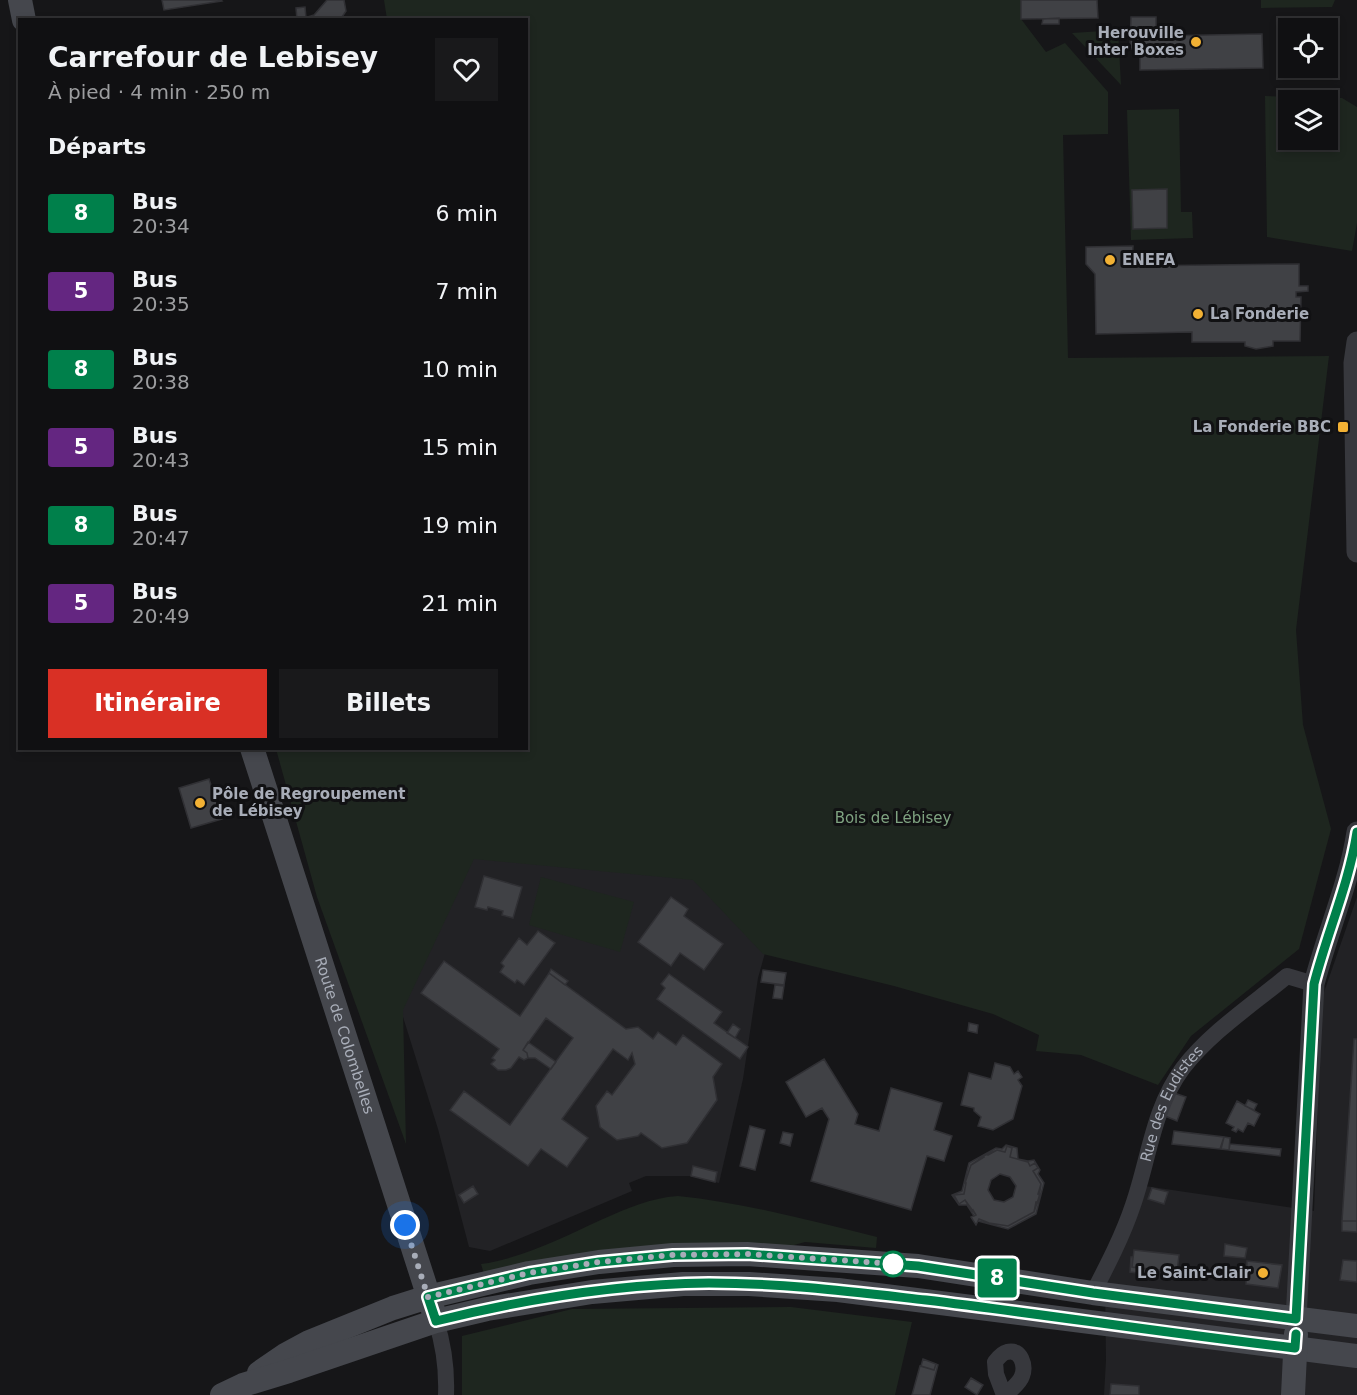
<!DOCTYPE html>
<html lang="fr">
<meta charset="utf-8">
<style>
body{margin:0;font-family:"DejaVu Sans",sans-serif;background:#19191b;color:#f1f3f6;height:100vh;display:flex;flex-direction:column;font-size:22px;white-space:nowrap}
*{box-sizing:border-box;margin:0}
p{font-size:20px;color:#9c9d9f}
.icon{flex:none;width:33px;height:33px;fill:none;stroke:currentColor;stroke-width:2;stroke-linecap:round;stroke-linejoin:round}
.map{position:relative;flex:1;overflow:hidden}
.panel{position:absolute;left:18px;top:18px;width:510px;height:732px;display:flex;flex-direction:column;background:#101012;border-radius:0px;box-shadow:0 3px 9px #0003,0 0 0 2px #303032}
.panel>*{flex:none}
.badge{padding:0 12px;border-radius:4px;font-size:21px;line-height:39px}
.fabs{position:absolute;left:1278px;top:18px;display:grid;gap:12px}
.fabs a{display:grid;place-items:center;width:60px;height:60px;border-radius:0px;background:#101012;box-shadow:0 3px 9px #0003,0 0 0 2px #303032;font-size:30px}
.you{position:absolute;width:30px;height:30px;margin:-15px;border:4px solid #fff;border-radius:50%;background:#1a73e8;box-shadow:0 0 0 9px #1a73e833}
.map>.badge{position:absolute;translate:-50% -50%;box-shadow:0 0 0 3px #fff}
h2{padding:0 30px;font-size:22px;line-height:54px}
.round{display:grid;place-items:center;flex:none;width:63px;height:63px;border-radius:0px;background:#19191b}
.overview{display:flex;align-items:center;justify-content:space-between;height:102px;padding:0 30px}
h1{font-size:28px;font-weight:800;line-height:45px}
.primary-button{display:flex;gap:12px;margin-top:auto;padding:12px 30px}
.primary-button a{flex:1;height:69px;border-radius:0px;background:#d93025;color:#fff;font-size:24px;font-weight:800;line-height:69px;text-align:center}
.primary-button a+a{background:#19191b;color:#f1f3f6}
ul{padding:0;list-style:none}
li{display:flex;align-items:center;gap:18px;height:78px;padding:0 30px}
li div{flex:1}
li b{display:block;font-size:22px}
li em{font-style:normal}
li .badge{min-width:66px;font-weight:700;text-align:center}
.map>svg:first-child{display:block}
</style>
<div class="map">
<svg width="1357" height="1395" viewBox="0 0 1357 1395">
<rect width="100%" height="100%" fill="#161618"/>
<!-- built -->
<path fill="#222225" d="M541 809 794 849 758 978 743 1079 719 1183 691 1176H646L629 1183 632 1191 490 1251 469 1247 438 1129 359 876Z
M1357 897V1395H1104L1106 1361 1105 1281 1145 1186 1314 1211 1322 998Z"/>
<!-- green -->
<path fill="#1e261f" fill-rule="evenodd" d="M384 0H1021V19L1046 52 1065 43 1108 92V134L1063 135 1068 358 1329 356 1296 630 1303 725 1331 829 1299 949 1191 1036 1158 1085 1081 1055 1036 1051 1039 1035 993 1014 894 986 763 954 693 880 474 859 403 1010 406 1144 317 897 276 749 526 748V20L387 19Z
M1261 0H1335L1332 7 1261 8Z
M1118 30 1121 85 1072 33Z
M1265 96 1342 98 1357 107V223L1352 251 1267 237ZM1288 100H1328V140H1288Z
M1179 109 1181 212H1192L1193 238 1131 240 1127 110Z
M541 877 634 902 620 952 529 925Z
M678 1196C746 1203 811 1221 877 1237L876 1248 805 1242 783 1248 484 1274 481 1264C523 1258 564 1237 603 1219 628 1208 650 1198 678 1196Z
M791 1307 912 1322 895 1395H462V1336L572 1309Z"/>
<!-- building -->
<path fill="#404145" stroke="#303034" stroke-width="1.5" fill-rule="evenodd" d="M162 0H221L222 1 164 10Z
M327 0H344L346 11 340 20H298L314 15Z
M1021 0H1097L1098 18 1021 19Z
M305 7 306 18 297 20 296 8Z
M1131 17H1156V36L1262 34 1263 68 1140 70V48L1130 49Z
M1059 18V24H1042L1043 19Z
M1167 189V228L1133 229 1132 190Z
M1133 246 1132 266 1299 264V286H1308V291L1296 292V297H1301L1300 341H1273V346L1256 349 1245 346V342H1192V332L1096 334 1095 274 1086 264V247Z
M209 779 222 819 191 828 179 788Z
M484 876 522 887 513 918 502 915 503 911 488 907 487 910 475 907Z
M671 897 688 909 684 916 723 944 704 970 680 953 671 966 638 942Z
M538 931 555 943 524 985 517 980 515 983 500 972 504 966 501 963 519 938 527 945Z
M444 961 520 1016 549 973 626 1029 638 1027 653 1039 658 1032 676 1045 683 1035 722 1064 713 1077 717 1100 687 1143 662 1148 641 1133 638 1136 617 1140 600 1127 596 1106 607 1091 612 1095 635 1064 632 1053 628 1060 613 1049 562 1119 588 1138 567 1167 541 1149 528 1166 450 1110 464 1091 510 1125 573 1038 546 1018 523 1050 527 1053 528 1058 524 1060 519 1057 511 1068 506 1070H498L491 1064 495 1060 492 1058 499 1049 421 993Z
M551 969 568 981 565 985 549 973Z
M763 970 786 973 784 985 761 982Z
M669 974 722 1012 714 1023 748 1047 740 1059 657 999 665 988 661 984Z
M775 985 784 986 782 999 773 998Z
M969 1023 978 1025 977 1033 968 1031Z
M733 1024 740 1029 735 1038 727 1033Z
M1354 1039H1357V1221H1342Z
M528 1042 556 1062 551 1069 535 1058H528L527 1053 523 1050Z
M824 1059 858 1114 855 1124 879 1131 891 1088 942 1103 934 1130 952 1136 944 1161 927 1156 911 1210 811 1181 829 1119 822 1108 806 1117 786 1082Z
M995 1063 1010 1067 1014 1074 1018 1071 1022 1077 1018 1080 1022 1086 1013 1119 993 1130 978 1126 981 1117 974 1111V1108L961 1105 969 1073 991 1079Z
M1174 1093 1186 1097 1177 1121 1165 1116Z
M1248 1100 1257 1104 1254 1110 1245 1106Z
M1237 1101 1260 1114 1254 1126 1248 1123 1243 1132 1238 1129 1236 1132 1232 1130 1234 1127 1226 1123Z
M750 1126 765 1130 755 1170 740 1166Z
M1174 1131 1224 1137 1220 1149 1172 1144Z
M783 1132 793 1134 790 1146 780 1143Z
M1224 1137 1230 1138 1229 1150 1221 1149Z
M1230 1144 1281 1149 1280 1156 1229 1150Z
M1006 1145 1017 1148 1018 1159 1028 1161 1034 1160 1040 1170 1038 1174 1044 1183 1036 1214 1008 1229 978 1221 979 1219 989 1223 1008 1226 1034 1212 1040 1194H1038L1041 1184 1033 1171 1038 1168 1035 1163 1030 1166 1028 1162 1010 1157 1012 1148 1007 1146 1005 1152 997 1150 988 1155 987 1154 971 1165 965 1183H966L964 1194 954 1195 959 1204 965 1200 976 1215 974 1216 967 1205H959L952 1195 962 1191 969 1163 996 1148 1002 1149Z
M1007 1146 1012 1148 1010 1157 1028 1162 1030 1166 1035 1163 1038 1168 1033 1171 1041 1184 1038 1203 1036 1202 1034 1212 1008 1226 989 1223 979 1219 976 1225 971 1217 976 1215 973 1210 972 1211 965 1200 959 1204 954 1195 964 1194 966 1183H965L971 1165 984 1157 983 1156 997 1150 1005 1152ZM1000 1174 1010 1177 1016 1186 1013 1197 1004 1202 994 1200 988 1190 991 1180Z
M693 1166 717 1172 715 1182 691 1176Z
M473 1186 478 1194 464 1203 459 1195Z
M1152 1188 1168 1192 1164 1204 1148 1199Z
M1342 1221H1357V1232L1342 1231Z
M1225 1244 1247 1248 1245 1258 1224 1256Z
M1134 1250 1179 1255 1177 1272 1132 1267Z
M1131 1257H1133L1132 1267 1154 1270V1275L1130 1272Z
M1343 1260 1357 1261V1282L1340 1280Z
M1247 1261 1282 1265 1278 1288 1246 1284Z
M923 1359 936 1364 934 1370 921 1366Z
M936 1364 938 1365 930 1395H912L920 1366 934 1370Z
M971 1378 983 1385 977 1395 965 1387Z
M1111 1384 1139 1386V1395H1110Z"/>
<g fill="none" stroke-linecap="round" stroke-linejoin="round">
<!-- minor -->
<g stroke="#37383d" stroke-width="16">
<path id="s1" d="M1093 1293C1108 1264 1123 1235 1133 1205 1149 1159 1153 1108 1183 1068 1211 1032 1252 1005 1287 976L1314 984"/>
<path d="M436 1321C444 1346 447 1369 446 1395"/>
<path d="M1004 1395 996 1374 995 1362C998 1358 1002 1353 1007 1352 1021 1348 1026 1366 1022 1376 1020 1383 1011 1389 1006 1395"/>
</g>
<!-- tertiary -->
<path stroke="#37383d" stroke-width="21" d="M1357 342 1354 363 1357 552
M1296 1319 1314 984C1327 933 1349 884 1357 832"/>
<!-- secondary -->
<g stroke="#45474d" stroke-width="24">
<path d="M20 0 24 20"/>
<path id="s2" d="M252 748 433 1310"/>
<path d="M259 1373 285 1355 309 1342 393 1308 428 1297 529 1273 599 1262 673 1255 747 1254 918 1266 1093 1293 1357 1326"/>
<path d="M222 1395 243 1385 289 1371 436 1321 487 1309 592 1292 683 1284H749L838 1290 1357 1356"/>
<path d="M1293 1395 1296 1334"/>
</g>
</g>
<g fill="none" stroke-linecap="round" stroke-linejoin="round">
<defs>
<path id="line" d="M1296 1334 1295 1348C1172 1334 1049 1315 926 1300 854 1292 782 1283 709 1283 617 1284 525 1299 436 1321L428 1297 529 1273 599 1262 673 1255 747 1254 918 1266 1093 1293 1296 1319 1314 984C1327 933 1349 884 1357 832"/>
</defs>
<!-- line casing -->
<use href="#line" stroke="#fff" stroke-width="14"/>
<!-- line -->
<use href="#line" stroke="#00804b" stroke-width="9"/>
<!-- walk -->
<path stroke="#a8adb8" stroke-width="6" stroke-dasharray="0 10.8" d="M405 1225 428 1297 529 1273 599 1262 673 1255 747 1254 896 1264H893"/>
</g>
<!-- markers -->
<g fill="#f2b134" stroke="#111113" stroke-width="2">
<circle cx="1196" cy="42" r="6"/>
<circle cx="1110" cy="260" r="6"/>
<circle cx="1198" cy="314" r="6"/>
<rect x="1337" y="421" width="12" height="12" rx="3"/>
<circle cx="200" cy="803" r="6"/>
<circle cx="1263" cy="1273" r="6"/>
</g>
<circle fill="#fff" stroke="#00804b" stroke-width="3" cx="893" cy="1264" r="12"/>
<g text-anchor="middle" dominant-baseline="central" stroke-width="6" stroke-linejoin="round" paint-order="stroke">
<!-- poi labels -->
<g font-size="15" font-weight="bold" fill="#a8adb8" stroke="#111113" text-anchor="end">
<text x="1184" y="33">Herouville<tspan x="1184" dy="17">Inter Boxes</tspan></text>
<text x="1122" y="260" text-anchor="start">ENEFA</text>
<text x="1210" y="314" text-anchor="start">La Fonderie</text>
<text x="1331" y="427">La Fonderie BBC</text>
<text x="212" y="794" text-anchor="start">Pôle de Regroupement<tspan x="212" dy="17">de Lébisey</tspan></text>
<text x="1251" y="1273">Le Saint-Clair</text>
</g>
<!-- park labels -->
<g font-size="15" fill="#7fa381" stroke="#111113">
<text x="893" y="818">Bois de Lébisey</text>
</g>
<!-- street labels -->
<g font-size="15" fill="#a8adb8" stroke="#111113">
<text stroke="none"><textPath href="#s2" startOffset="302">Route de Colombelles</textPath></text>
<text stroke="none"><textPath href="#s1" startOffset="206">Rue des Eudistes</textPath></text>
</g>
</g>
</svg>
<div class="fabs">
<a><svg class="icon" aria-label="locate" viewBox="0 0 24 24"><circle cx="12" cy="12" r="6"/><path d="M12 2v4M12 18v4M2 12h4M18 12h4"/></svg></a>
<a><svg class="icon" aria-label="layers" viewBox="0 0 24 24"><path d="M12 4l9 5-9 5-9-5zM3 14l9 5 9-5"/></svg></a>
</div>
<div class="you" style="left:405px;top:1225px"></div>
<b class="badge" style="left:997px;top:1278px;background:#00804b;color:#fff">8</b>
<section class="panel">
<div class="overview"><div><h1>Carrefour de Lebisey</h1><p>À pied · 4 min · 250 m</p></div><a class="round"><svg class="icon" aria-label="heart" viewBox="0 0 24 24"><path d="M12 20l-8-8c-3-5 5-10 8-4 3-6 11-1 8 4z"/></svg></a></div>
<h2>Départs</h2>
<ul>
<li><span class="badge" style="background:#00804b;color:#fff">8</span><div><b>Bus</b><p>20:34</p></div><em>6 min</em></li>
<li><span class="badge" style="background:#642681;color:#fff">5</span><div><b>Bus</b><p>20:35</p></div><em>7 min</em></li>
<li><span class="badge" style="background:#00804b;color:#fff">8</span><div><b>Bus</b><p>20:38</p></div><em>10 min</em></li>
<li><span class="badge" style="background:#642681;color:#fff">5</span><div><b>Bus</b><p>20:43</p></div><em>15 min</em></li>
<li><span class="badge" style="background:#00804b;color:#fff">8</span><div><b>Bus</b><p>20:47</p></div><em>19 min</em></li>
<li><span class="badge" style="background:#642681;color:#fff">5</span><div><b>Bus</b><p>20:49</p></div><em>21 min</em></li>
</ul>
<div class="primary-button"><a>Itinéraire</a><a>Billets</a></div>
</section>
</div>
